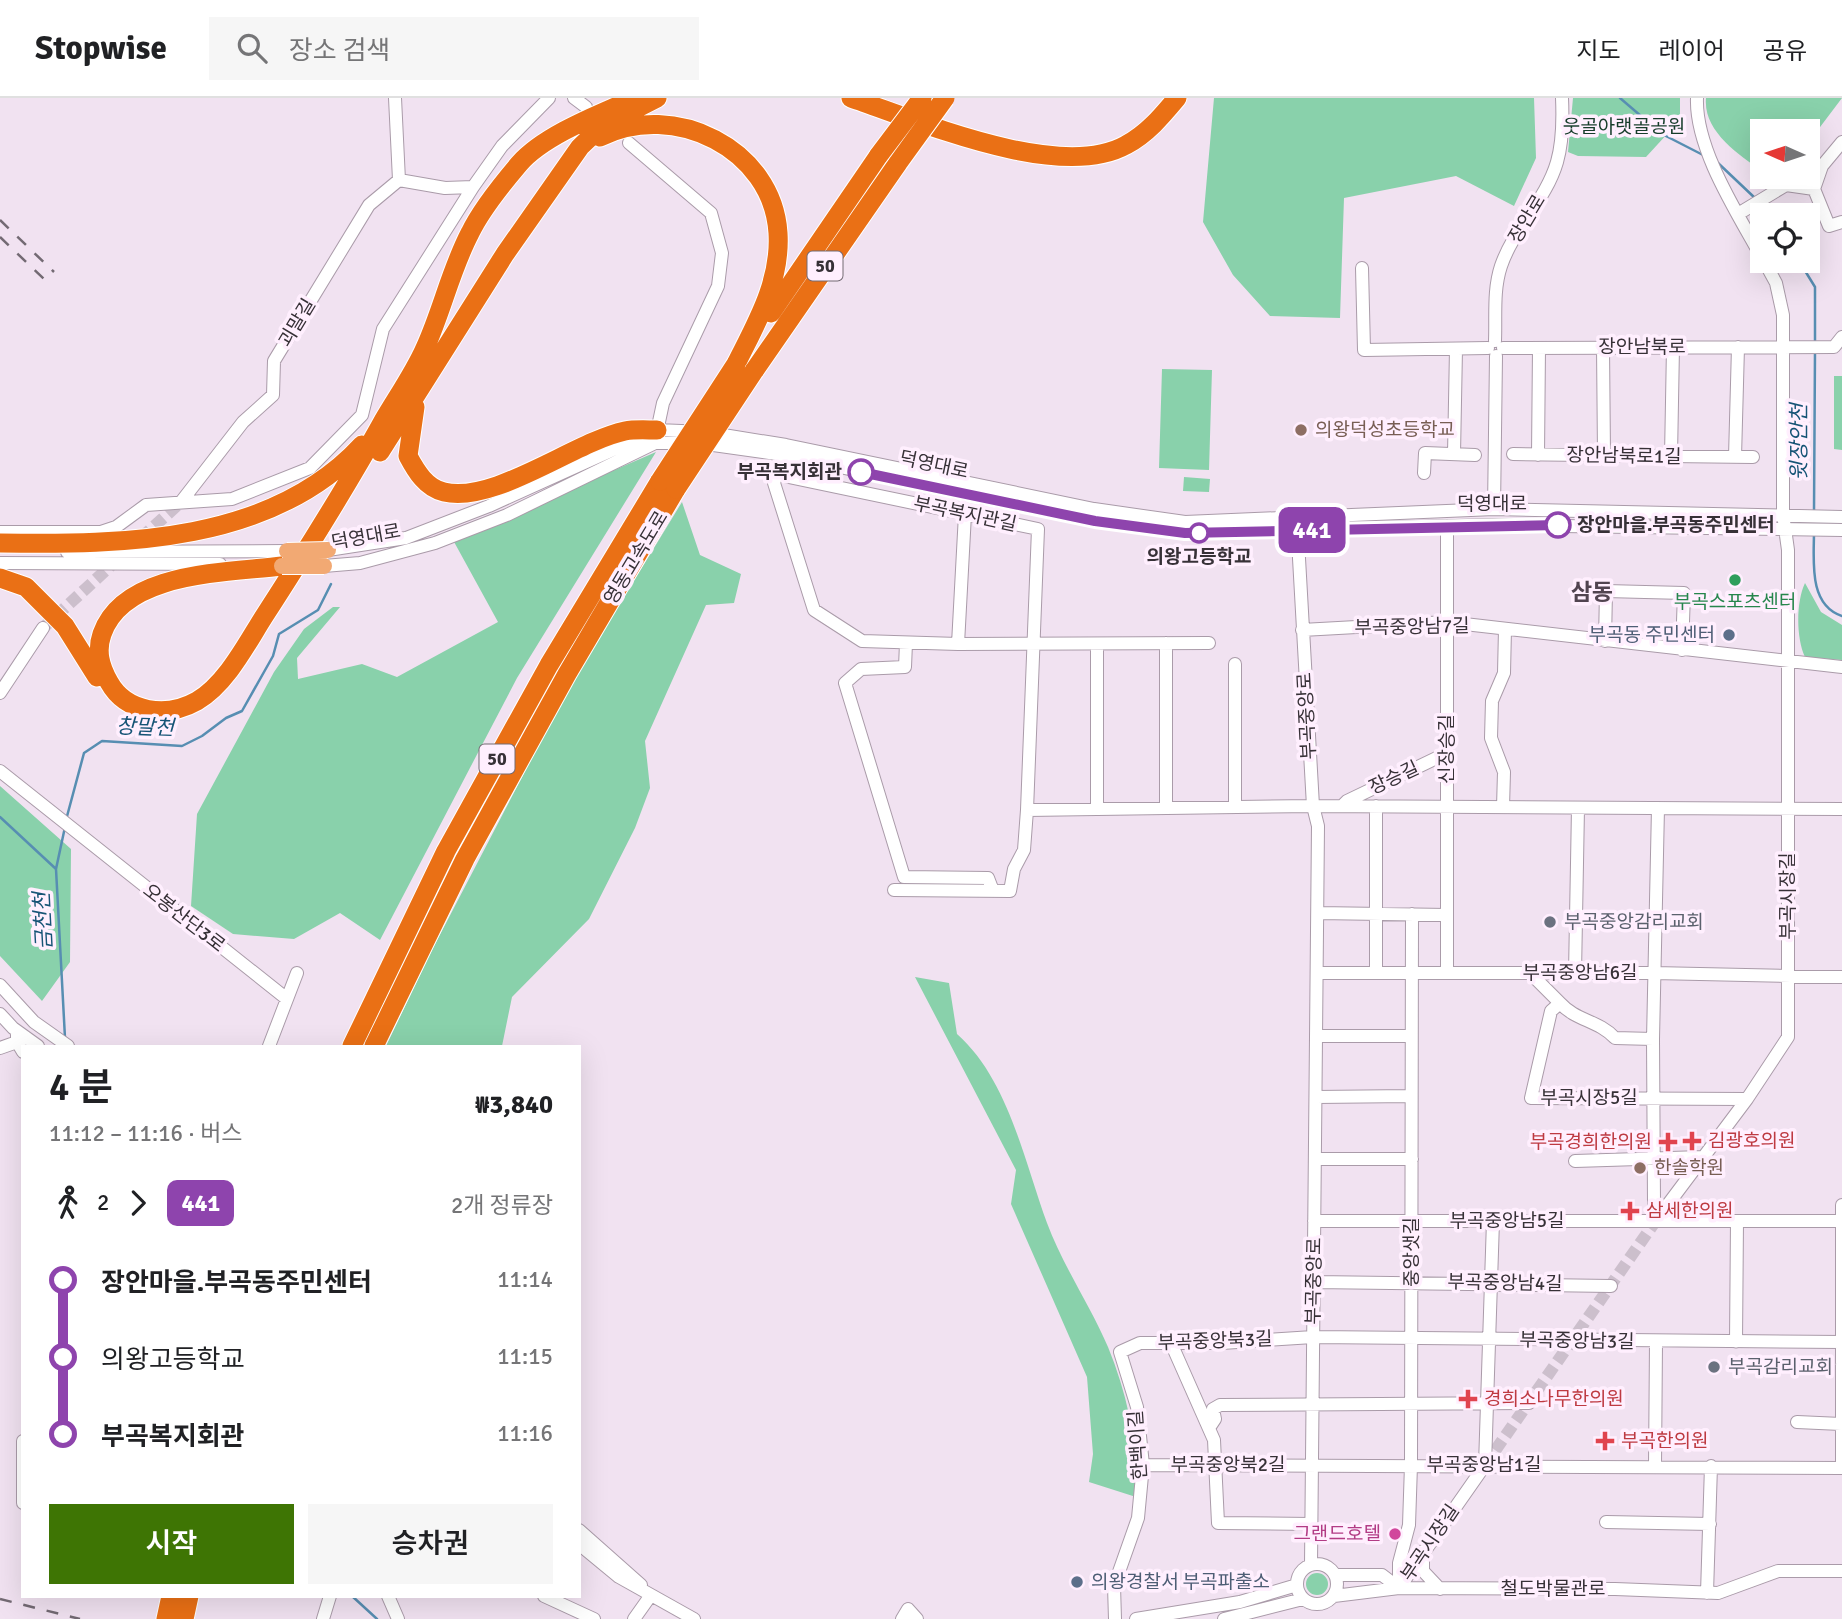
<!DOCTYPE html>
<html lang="ko">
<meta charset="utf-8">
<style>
body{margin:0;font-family:Signika,"Noto Sans KR",sans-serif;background:#f6f6f6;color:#202124;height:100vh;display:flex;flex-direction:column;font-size:26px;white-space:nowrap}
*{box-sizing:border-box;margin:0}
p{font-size:23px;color:#757577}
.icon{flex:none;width:38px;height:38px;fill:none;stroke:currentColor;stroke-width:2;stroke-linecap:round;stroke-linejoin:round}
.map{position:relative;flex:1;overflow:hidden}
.drawer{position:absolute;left:21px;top:947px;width:560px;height:553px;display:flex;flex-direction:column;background:#fff;border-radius:0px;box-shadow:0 7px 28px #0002}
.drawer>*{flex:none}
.badge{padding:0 14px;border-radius:10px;font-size:24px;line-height:46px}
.needle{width:46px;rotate:273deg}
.tools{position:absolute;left:1750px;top:21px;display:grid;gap:14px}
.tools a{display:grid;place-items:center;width:70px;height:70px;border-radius:0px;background:#fff;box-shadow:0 7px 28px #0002;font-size:35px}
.map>.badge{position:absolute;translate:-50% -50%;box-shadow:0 0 0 4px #fff}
.legs{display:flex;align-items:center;gap:10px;height:77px;padding:0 28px;font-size:23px}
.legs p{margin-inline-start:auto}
.summary{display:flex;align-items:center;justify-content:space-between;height:119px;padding:0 28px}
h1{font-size:38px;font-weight:600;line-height:52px}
.action{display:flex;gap:14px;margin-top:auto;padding:14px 28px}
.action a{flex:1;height:80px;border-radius:0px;background:#3e7504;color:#fff;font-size:28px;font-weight:600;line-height:80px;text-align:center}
.action a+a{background:#f6f6f6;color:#202124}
ul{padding:0 28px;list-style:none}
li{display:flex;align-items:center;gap:24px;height:77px;font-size:26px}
li i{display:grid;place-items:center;width:10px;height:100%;margin:0 9px;background:currentColor}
li i::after{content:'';width:18px;height:18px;margin:-9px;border:5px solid;border-radius:50%;background:#fff}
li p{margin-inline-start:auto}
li:first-child i{background:linear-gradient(#0000 50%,currentColor 0)}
li:last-child i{background:linear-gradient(currentColor 50%,#0000 0)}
header{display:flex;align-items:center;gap:42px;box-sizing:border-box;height:98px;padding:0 35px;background:#fff;border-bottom:2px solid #e0e0e0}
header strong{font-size:33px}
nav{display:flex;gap:38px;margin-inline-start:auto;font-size:24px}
.search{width:490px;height:63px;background:#f6f6f6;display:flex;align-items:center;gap:18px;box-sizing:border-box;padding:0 24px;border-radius:0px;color:#757577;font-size:26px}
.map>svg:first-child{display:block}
</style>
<header>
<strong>Stopwise</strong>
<div class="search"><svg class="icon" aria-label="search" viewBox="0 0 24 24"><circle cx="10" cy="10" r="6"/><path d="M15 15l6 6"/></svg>장소 검색</div>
<nav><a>지도</a><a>레이어</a><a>공유</a></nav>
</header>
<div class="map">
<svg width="1842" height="1521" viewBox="0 0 1842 1521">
<rect width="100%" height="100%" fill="#f1e2f1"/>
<!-- green -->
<path fill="#89d1ab" d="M1214 0H1534L1536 60 1514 108 1456 78 1344 100 1340 220 1270 218 1233 177 1203 124Z
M1573 0H1680V22L1646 59 1578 58 1568 54Z
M1706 0H1842L1808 45V33H1762V73C1738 56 1703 33 1706 0Z
M1162 271 1212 272 1209 372 1159 370Z
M1834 278H1842V352L1834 351Z
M656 354 517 580 380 842 340 815 294 841 233 836 191 808 197 716 274 574 304 531 333 509H340L297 560 298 581 362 566 397 579 498 524 453 442Z
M1184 379 1210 381 1209 394 1183 393Z
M682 404 700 457 741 476 734 505 706 507 645 643 650 690 635 730 589 821 512 899 502 948H386L433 850 568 591Z
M1805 485 1821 514 1842 527V562L1805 559C1796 540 1796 504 1805 485Z
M0 688 71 751 70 864 42 903 0 858Z
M915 879 949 885 957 936C1008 981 1024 1062 1047 1125 1063 1168 1090 1207 1108 1249 1128 1298 1138 1347 1136 1399L1089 1384 1093 1356 1087 1279 1011 1106 1016 1072Z
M1306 1486a11 11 0 1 1 22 0a11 11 0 1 1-22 0Z"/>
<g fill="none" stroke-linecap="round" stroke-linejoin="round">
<!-- stream -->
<path stroke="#578eb2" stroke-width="2.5" d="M1620 0 1662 36 1703 57
M1718 65 1756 101
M1760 107 1769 117
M1799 163 1815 189V246
M1814 414 1815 252
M1814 434C1814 462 1808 507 1842 518
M0 719 56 771 65 940
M66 722 84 655 102 643 182 648 202 638 226 620 242 613 273 558 279 536 318 512 331 486
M56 771 65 729
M352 1498 377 1521"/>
<!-- minor-tunnel -->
<path stroke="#ccbfcc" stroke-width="12" stroke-dasharray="12 6" stroke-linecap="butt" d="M141 440 181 404
M43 530 117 462
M1485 1367 1657 1121"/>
<defs>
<path id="minor" d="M395 0 399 82
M574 0 586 9
M1697 0C1695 51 1738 116 1762 160
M1842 44 1822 68 1814 91 1829 128 1842 124
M629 45 711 115 722 155 718 188 663 305 656 338
M1738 116 1786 87 1814 91
M1362 170 1364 252 1488 250
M1495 243C1496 218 1493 192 1501 168 1514 130 1546 102 1557 64 1563 43 1563 22 1562 0
M1603 249 1604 357
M1503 250 1834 249 1842 239
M785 350 774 385 814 512 862 543 958 546 1209 545
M1454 356 1456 251
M1513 356 1753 359
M1538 357 1539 250
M1671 358 1673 249
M1735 359 1738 249
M1424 375 1425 355 1475 357
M779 377 1038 431 1027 712 1024 752 1014 771 1010 793 894 792
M181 404 243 324 273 297 274 263 369 107 399 82 445 90 473 89
M1494 411 1496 258
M1297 425 1313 708 1318 728 1311 1467
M1447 428V875
M0 434H101L116 429 146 407 232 401 310 370 362 317 383 231 473 89 502 48 549 0
M328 452 406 440 489 408 657 332 705 334 786 347 1094 411 1185 424 1494 411 1842 419
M67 454 287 453
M0 465 220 466
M324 468 360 465 435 445 507 417 655 345H699L783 357 1095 423 1185 435 1494 427 1842 432
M1302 532 1447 524 1842 569
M1605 543 1606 493 1684 495 1682 552
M906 545 905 569 861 571 845 585 904 779 988 780 993 793
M1166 545V710
M958 546 965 416
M1097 546V711
M0 595 43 530
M0 673 287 901
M1342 708 1347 703 1447 655
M1235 709V566
M1503 709 1504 674 1491 640 1492 603 1504 575 1505 531
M1027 712 1313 708 1842 711
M1318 815 1447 817
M1317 875H1654L1842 879
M1376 875V708
M1530 875 1560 905 1551 913 1531 1000 1747 1001
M1575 875 1578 710
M0 887 34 924 68 948
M1560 905C1576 923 1598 922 1615 940L1653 941
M0 916 13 930 38 948
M17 933V944L23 954
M1316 938H1411
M269 948 297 875
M0 950 17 944
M1316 999 1411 998
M1315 1061H1412
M1575 1063 1702 1059
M1842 1107V1265
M1657 1121 1747 1001 1788 939V452L1783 416V217L1776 185 1764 163
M1657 1121 1654 1105 1653 941 1658 710
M1314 1123H1842
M1314 1184 1611 1188
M1736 1244 1737 1123
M1171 1245 1214 1342 1218 1425 1311 1426
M1797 1324 1841 1326
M1209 1330 1215 1321 1213 1311 1220 1307 1529 1305
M23 1343V1405
M1143 1367 1842 1370
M1485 1367 1493 1123
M1655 1368 1656 1244
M1842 1370V1267
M1606 1424 1710 1426
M579 1432 641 1487
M579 1446 619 1479 694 1521
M1423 1453V1473L1440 1491
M1297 1486a20 20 0 1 1 40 0a20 20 0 1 1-40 0Z
M1335 1477H1382L1399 1490
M1399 1490V1465L1409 1427 1411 1367 1412 816
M1399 1490 1485 1367
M1707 1495 1711 1368
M388 1498 398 1521
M544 1498 594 1521
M1334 1498 1399 1490 1615 1491 1718 1495 1778 1473H1842
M323 1521 330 1498
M634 1521 651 1497
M902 1521 908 1511 917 1521
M1115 1521 1114 1488 1138 1420 1143 1367 1137 1309 1120 1254 1140 1245H1222L1313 1239 1842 1244
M1136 1521 1240 1504 1297 1487
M1224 1521 1303 1501"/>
<path id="highway" d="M851 0C919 23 1060 84 1126 47 1147 36 1162 18 1177 0
M600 39C674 2 773 51 778 135 781 183 757 224 736 266
M771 215 879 57
M754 273 898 65
M415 309 408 358C416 373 426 390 444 394 495 406 574 344 625 333 635 331 647 332 657 332
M380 354 505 156 580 49 602 28 657 0
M0 445C123 447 272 445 362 347
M282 468C227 475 124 473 102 536 96 553 100 568 109 584 126 615 167 620 197 603 226 586 246 547 263 520 305 455 346 390 383 323 397 299 414 275 425 250 442 213 451 171 470 135 481 112 502 86 519 66 544 37 600 16 636 0
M0 480 26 489 65 528 97 579
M352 948 446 753 549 567 660 383
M374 948 465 761 567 576 676 391
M166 1521 171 1498
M184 1521 189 1498"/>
</defs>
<!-- minor casing -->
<use href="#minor" stroke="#aa9ba9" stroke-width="14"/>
<!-- highway casing -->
<use href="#highway" stroke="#fff" stroke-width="21"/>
<!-- minor -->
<use href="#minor" stroke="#fff" stroke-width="12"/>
<!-- highway -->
<use href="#highway" stroke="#ea7015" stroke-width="19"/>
<!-- rail -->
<path stroke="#736a73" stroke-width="2.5" stroke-dasharray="12 12" stroke-linecap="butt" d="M0 122 54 174
M0 139 45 182
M0 1501 80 1521"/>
<defs>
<path id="major-bridge" d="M287 453 328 452
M282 468H324"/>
<path id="highway-bridge" d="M879 57 922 0
M898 65 945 0
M660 383 736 266
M676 391 754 273"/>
</defs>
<!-- major-bridge casing -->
<use href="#major-bridge" stroke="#fff" stroke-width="18" stroke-linecap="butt"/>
<!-- highway-bridge casing -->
<use href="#highway-bridge" stroke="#fff" stroke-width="21" stroke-linecap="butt"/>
<!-- major-bridge -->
<use href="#major-bridge" stroke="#f2a973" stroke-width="16"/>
<!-- highway-bridge -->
<use href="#highway-bridge" stroke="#ea7015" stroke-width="19"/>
</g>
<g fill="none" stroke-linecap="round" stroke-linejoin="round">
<defs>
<path id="line-1" d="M861 374 1095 423 1185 435 1558 427"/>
</defs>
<!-- line-1 casing -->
<use href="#line-1" stroke="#fff" stroke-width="16"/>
<!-- line-1 -->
<use href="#line-1" stroke="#8e44ad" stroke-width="10"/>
</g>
<!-- markers -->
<g fill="#8d6e63" stroke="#ffeffe" stroke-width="2.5">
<circle cx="1301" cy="332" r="7"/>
<circle cx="1640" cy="1070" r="7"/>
</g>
<g fill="#fff" stroke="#8e44ad" stroke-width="3.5">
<circle cx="861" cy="374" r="12"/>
<circle cx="1558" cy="427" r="12"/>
<circle cx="1199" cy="435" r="9"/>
</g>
<circle fill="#2e9e5b" stroke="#ffeffe" stroke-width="2.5" cx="1735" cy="482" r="7"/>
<g fill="#5c6f8a" stroke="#ffeffe" stroke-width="2.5">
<circle cx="1729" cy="537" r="7"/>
<circle cx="1077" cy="1484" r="7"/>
</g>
<g fill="#6b7280" stroke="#ffeffe" stroke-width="2.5">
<circle cx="1550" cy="824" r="7"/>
<circle cx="1714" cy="1269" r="7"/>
</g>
<g fill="#e0444e" stroke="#ffeffe" stroke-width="2.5">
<path d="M1688.5 1032.5h7v7h7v7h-7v7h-7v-7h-7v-7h7z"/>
<path d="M1664.5 1033.5h7v7h7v7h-7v7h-7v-7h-7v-7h7z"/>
<path d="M1626.5 1102.5h7v7h7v7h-7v7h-7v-7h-7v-7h7z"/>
<path d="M1464.5 1290.5h7v7h7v7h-7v7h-7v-7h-7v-7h7z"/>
<path d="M1601.5 1332.5h7v7h7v7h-7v7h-7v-7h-7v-7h7z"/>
</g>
<circle fill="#d1479c" stroke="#ffeffe" stroke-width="2.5" cx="1395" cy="1436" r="7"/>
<g text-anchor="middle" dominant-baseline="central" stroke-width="7" stroke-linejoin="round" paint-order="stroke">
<!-- shield labels -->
<g fill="#ffeffe" stroke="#736a73" stroke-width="2">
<rect x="807.5" y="153.5" width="35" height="29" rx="5"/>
<rect x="479.5" y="646.5" width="35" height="29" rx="5"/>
</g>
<g font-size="18" font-weight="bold" fill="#373137">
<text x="825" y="168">50</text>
<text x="497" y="661">50</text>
</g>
<!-- park labels -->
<g font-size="19" fill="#173d2b" stroke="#ffeffe">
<text x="1624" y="29">웃골아랫골공원</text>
</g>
<!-- street labels -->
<g font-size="19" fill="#373137" stroke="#ffeffe">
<text transform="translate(1527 121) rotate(-59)">장안로</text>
<text transform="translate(297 225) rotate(-59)">괴말길</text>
<text x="1642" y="249">장안남북로</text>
<text transform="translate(1624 358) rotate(1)">장안남북로1길</text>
<text transform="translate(934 367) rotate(12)">덕영대로</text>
<text x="1492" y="406">덕영대로</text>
<text transform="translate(965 416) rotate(12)">부곡복지관길</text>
<text transform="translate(366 439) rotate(-10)">덕영대로</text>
<text transform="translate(636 460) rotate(-59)">영동고속도로</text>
<text transform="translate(1412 529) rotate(-1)">부곡중앙남7길</text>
<text transform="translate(1307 618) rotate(-93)">부곡중앙로</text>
<text transform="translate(1447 651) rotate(-90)">신장승길</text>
<text transform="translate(1394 680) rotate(-25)">장승길</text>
<text transform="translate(1788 798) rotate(-90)">부곡시장길</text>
<text transform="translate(184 820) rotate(38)">오봉산단3로</text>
<text x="1580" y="875">부곡중앙남6길</text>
<text x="1589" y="1000">부곡시장5길</text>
<text x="1507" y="1123">부곡중앙남5길</text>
<text transform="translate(1412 1154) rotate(-90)">중앙샛길</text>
<text transform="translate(1314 1183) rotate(-89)">부곡중앙로</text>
<text transform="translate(1505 1185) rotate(1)">부곡중앙남4길</text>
<text transform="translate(1215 1243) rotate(-2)">부곡중앙북3길</text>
<text transform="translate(1577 1243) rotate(1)">부곡중앙남3길</text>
<text transform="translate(1138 1347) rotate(-94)">한백이길</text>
<text x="1228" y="1367">부곡중앙북2길</text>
<text x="1484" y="1367">부곡중앙남1길</text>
<text transform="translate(1430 1445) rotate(-56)">부곡시장길</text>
<text x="1553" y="1491">철도박물관로</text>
</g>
<!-- education labels -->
<g font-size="19" fill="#785e54" stroke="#ffeffe" text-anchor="start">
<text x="1315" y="332">의왕덕성초등학교</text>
<text x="1654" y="1070">한솔학원</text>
</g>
<!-- stop labels -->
<g font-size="19" font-weight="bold" fill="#373137" stroke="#ffeffe" text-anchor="end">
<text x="842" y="374">부곡복지회관</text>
<text x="1577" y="427" text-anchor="start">장안마을.부곡동주민센터</text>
<text x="1199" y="459" text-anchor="middle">의왕고등학교</text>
</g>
<!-- leisure labels -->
<g font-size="19" fill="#27864d" stroke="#ffeffe">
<text x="1735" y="504">부곡스포츠센터</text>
</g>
<!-- service labels -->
<g font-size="19" fill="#4e5e75" stroke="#ffeffe" text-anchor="end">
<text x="1715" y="537">부곡동 주민센터</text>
<text x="1091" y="1484" text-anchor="start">의왕경찰서 부곡파출소</text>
</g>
<!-- worship labels -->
<g font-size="19" fill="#5b616d" stroke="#ffeffe" text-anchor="start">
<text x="1564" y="824">부곡중앙감리교회</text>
<text x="1728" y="1269">부곡감리교회</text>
</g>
<!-- health labels -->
<g font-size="19" fill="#be3a42" stroke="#ffeffe" text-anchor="start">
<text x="1708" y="1043">김광호의원</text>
<text x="1652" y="1044" text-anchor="end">부곡경희한의원</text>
<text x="1646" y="1113">삼세한의원</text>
<text x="1484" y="1301">경희소나무한의원</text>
<text x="1621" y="1343">부곡한의원</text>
</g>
<!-- hotel labels -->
<g font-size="19" fill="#b23c85" stroke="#ffeffe" text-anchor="end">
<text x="1381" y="1436">그랜드호텔</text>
</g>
<!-- water labels -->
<g font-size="21" font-style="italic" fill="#165476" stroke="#ffeffe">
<text transform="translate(1799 344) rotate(-90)">윗장안천</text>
<text transform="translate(145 629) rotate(2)">창말천</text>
<text transform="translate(43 823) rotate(-93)">금천천</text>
</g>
<!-- quarter labels -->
<g font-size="23" font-weight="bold" fill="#514450" stroke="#ffeffe">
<text x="1592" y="494">삼동</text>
</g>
</g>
</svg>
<div class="tools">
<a><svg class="needle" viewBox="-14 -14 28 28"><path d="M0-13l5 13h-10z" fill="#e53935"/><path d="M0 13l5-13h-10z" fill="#757577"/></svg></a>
<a><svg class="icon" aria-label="locate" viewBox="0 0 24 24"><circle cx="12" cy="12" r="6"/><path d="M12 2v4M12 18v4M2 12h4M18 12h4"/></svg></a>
</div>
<b class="badge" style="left:1312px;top:432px;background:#8e44ad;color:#fff">441</b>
<section class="drawer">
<div class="summary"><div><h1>4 분</h1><p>11:12 – 11:16 · 버스</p></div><b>₩3,840</b></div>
<div class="legs"><svg class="icon" aria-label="walk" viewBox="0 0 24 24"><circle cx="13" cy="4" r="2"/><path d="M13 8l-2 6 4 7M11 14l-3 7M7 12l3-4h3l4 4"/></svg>2<svg class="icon" aria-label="forward" viewBox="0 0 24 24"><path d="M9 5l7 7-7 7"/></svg><b class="badge" style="background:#8e44ad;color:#fff">441</b><p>2개 정류장</p></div>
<ul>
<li><i style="color:#8e44ad"></i><b>장안마을.부곡동주민센터</b><p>11:14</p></li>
<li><i style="color:#8e44ad"></i><span>의왕고등학교</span><p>11:15</p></li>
<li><i style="color:#8e44ad"></i><b>부곡복지회관</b><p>11:16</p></li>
</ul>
<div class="action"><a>시작</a><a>승차권</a></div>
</section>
</div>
